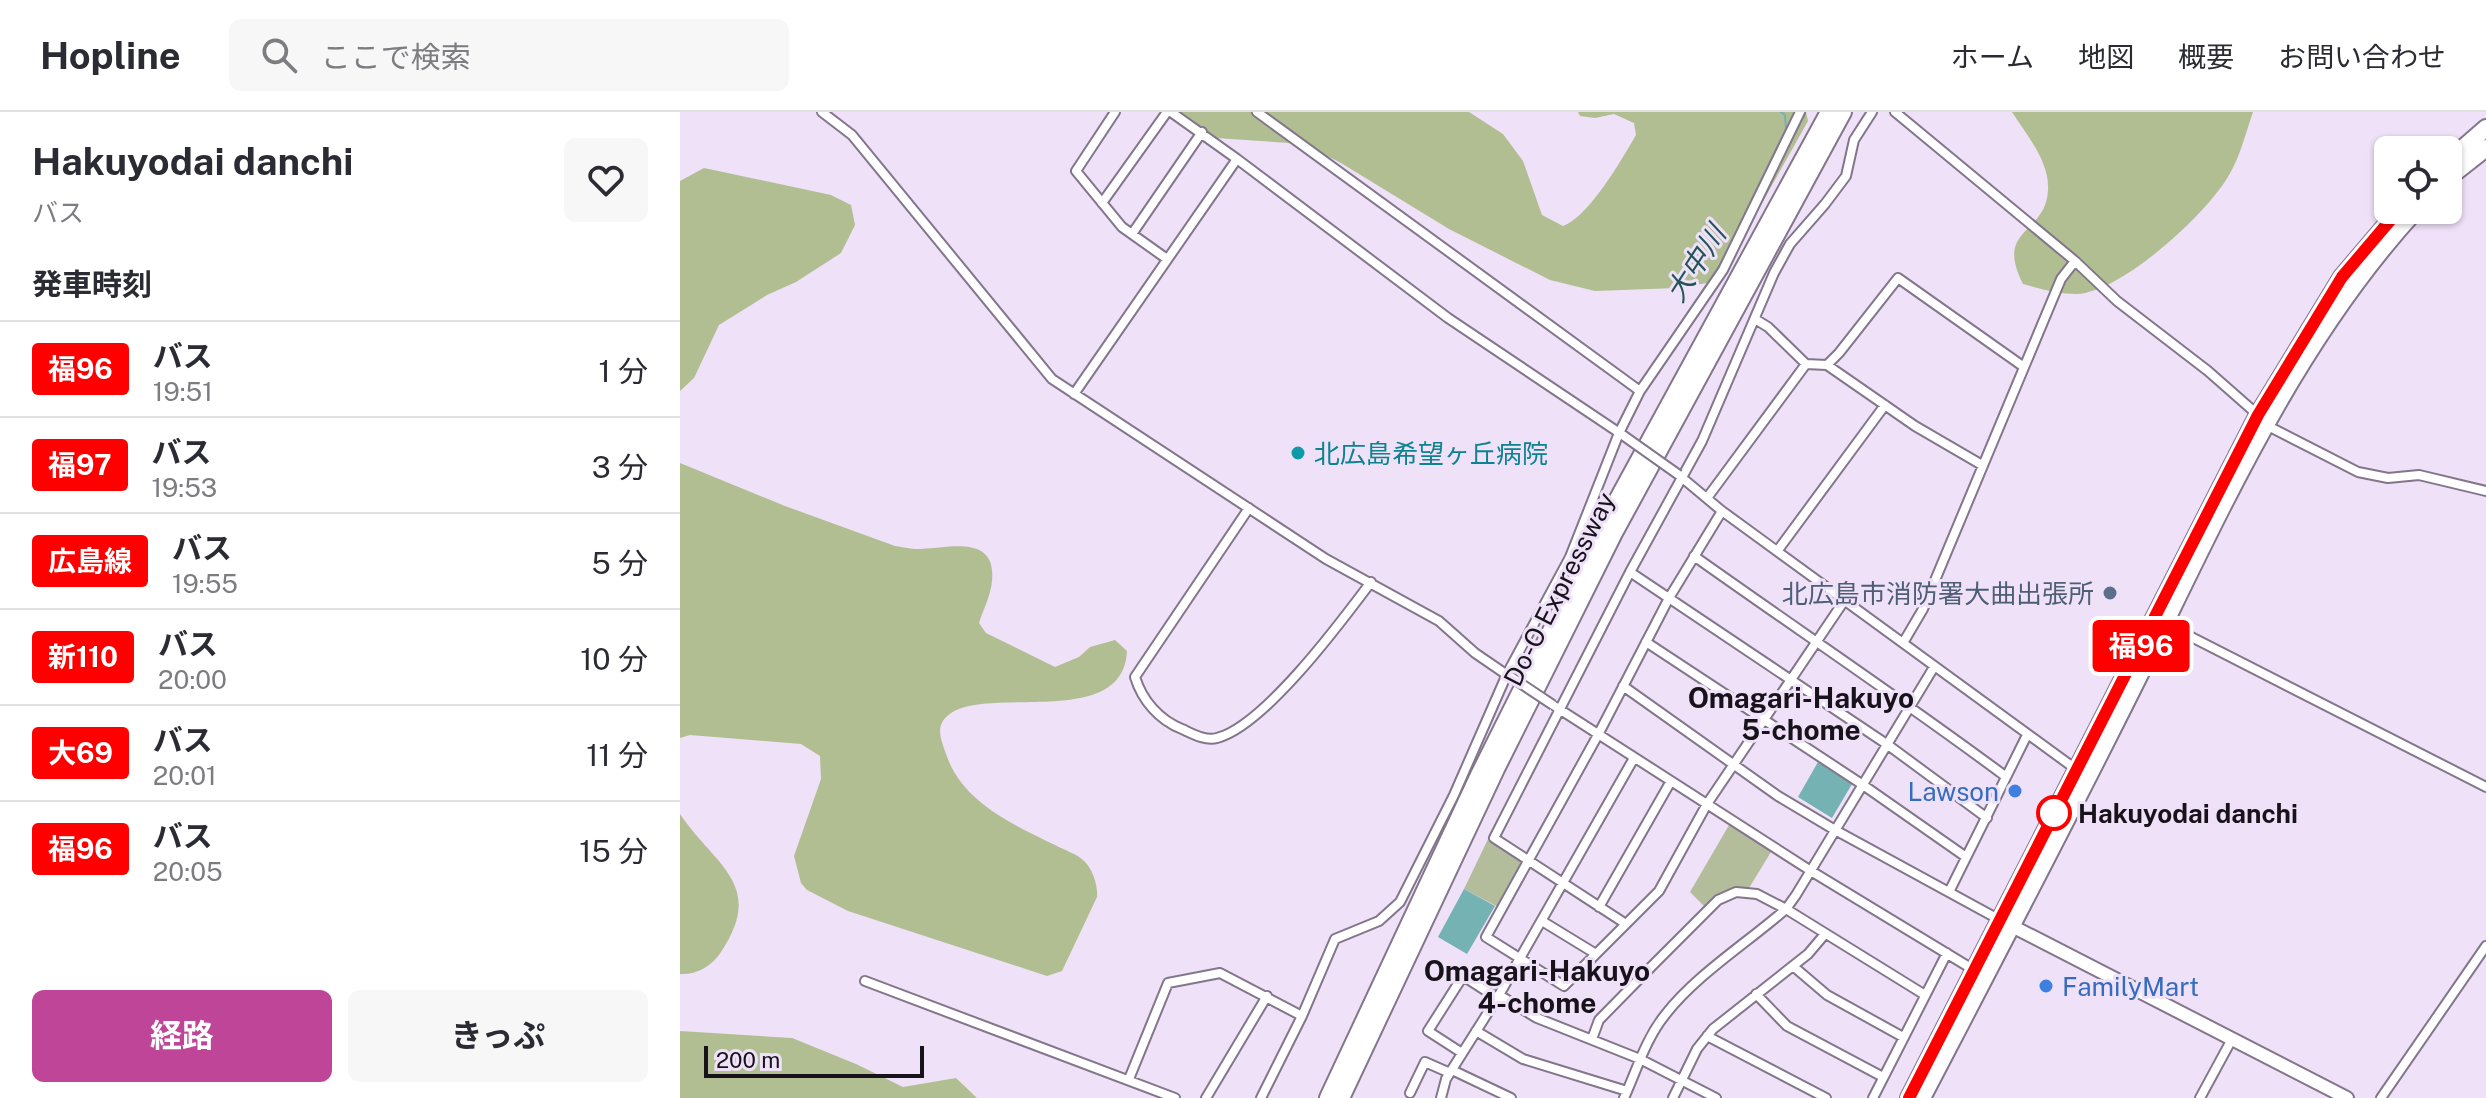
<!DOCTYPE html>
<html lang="ja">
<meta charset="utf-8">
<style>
body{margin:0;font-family:"Public Sans","Noto Sans JP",sans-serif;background:#f7f7f7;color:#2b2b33;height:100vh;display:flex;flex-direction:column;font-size:30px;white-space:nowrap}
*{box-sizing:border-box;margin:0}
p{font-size:26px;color:#7c7c81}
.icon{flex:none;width:44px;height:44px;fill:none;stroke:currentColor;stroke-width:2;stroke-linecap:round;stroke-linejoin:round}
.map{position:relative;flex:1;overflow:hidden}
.sheet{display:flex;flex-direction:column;background:#fff;width:680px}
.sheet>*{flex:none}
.badge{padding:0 16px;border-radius:6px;font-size:28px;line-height:52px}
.fabs{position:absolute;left:1694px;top:24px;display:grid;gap:16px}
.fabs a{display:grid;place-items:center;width:88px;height:88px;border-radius:12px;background:#fff;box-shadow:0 2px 6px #0004;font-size:40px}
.scale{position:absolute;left:24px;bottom:20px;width:220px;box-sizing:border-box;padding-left:8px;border:4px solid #18131b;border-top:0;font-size:22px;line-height:28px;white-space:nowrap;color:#18131b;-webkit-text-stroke:6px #eee1f8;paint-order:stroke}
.map>.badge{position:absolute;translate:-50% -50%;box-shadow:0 0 0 4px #fff}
h2{padding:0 32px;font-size:30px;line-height:72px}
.round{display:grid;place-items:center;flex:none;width:84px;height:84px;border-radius:12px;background:#f7f7f7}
.headline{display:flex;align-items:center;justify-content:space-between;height:136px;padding:0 32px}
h1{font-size:38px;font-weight:700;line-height:60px}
.action{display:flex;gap:16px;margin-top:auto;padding:16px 32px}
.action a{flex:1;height:92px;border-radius:12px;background:#bf4598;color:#fff;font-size:32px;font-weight:700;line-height:92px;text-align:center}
.action a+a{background:#f7f7f7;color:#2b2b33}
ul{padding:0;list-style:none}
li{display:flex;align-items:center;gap:24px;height:96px;padding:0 32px;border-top:2px solid #e1e1e2}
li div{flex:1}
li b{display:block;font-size:30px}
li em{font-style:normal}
li .badge{min-width:88px;font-weight:700;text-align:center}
header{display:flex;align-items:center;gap:48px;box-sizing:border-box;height:112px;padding:0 40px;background:#fff;border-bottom:2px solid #e1e1e2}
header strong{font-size:38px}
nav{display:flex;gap:44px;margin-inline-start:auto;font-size:28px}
.search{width:560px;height:72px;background:#f7f7f7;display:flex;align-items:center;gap:20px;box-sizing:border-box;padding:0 28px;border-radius:12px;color:#7c7c81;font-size:30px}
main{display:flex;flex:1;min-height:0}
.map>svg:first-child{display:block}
</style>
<header>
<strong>Hopline</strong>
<div class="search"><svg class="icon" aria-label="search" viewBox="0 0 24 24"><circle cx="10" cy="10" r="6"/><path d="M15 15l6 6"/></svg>ここで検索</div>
<nav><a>ホーム</a><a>地図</a><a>概要</a><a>お問い合わせ</a></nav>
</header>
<main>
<section class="sheet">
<div class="headline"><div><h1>Hakuyodai danchi</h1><p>バス</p></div><a class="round"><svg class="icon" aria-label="heart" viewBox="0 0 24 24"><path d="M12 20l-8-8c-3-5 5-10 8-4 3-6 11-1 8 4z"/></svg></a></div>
<h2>発車時刻</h2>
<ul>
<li><span class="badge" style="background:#f00;color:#fff">福96</span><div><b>バス</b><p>19:51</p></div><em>1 分</em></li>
<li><span class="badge" style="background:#f00;color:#fff">福97</span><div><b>バス</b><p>19:53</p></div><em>3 分</em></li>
<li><span class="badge" style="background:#f00;color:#fff">広島線</span><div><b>バス</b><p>19:55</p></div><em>5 分</em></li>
<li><span class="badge" style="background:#f00;color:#fff">新110</span><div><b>バス</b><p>20:00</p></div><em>10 分</em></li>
<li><span class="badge" style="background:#f00;color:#fff">大69</span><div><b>バス</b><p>20:01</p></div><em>11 分</em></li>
<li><span class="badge" style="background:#f00;color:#fff">福96</span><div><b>バス</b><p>20:05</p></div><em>15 分</em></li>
</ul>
<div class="action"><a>経路</a><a>きっぷ</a></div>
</section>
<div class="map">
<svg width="1806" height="986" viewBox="0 0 1806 986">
<rect width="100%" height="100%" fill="#eee1f8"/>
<!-- green -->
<path fill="#b3bd9c" d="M1052 708 1094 735 1066 781 1055 780 1028 798 1010 780Z
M809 725 848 750 822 797 784 777Z"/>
<!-- forest -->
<path fill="#b1be92" d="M497 0H789L823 22 843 49 862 103 883 114C909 105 942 47 956 23L954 11 934 2 915 6 900 4 898 0H1126L1128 9 1053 143 1033 170 997 176 915 179 870 168 769 117 661 51 624 32 536 26Z
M1332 0H1573C1566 20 1560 45 1549 63 1528 101 1442 180 1397 182 1379 182 1361 177 1343 172 1314 115 1366 123 1368 78 1370 50 1346 22 1332 0Z
M24 56 151 83 171 93 175 113 161 141 116 170 87 183 39 213 14 266 0 279V69Z
M0 351 105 394 215 434C221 435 227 436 234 437 263 438 317 419 312 469 311 483 303 498 299 511L306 521 375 555 399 545 410 535 435 528 447 539C443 626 281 563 261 613 258 622 263 633 266 642 282 690 332 712 375 733 384 738 400 743 406 751 413 759 418 774 417 785L382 859 367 864 168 799 127 778 121 771 114 744 141 667 140 644 121 632 10 623 0 626Z
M0 702C35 754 86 772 41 840 32 854 17 863 0 862Z
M0 919 112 926 176 952 223 975 276 966 297 986H0Z"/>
<!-- water -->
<path fill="#75b2b4" d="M1138 650 1172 672 1152 706 1118 685Z
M784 777 815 794 787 842 758 825Z"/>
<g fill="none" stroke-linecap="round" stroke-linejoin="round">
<!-- stream -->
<path stroke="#75b2b4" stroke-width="2" d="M1075 85 1106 17 1105 3 1101 0
M958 275 1048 141
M938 314 953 284"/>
<defs>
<path id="street" d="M142 0 172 23 372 267 646 447 759 509 795 541 830 565
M435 0 396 59 442 115 487 147
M491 0 557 47
M577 0 960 279
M1215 0 1395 149 1437 189 1528 259 1578 303 1586 313 1678 360 1708 366 1739 363 1806 379
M422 91 487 0
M452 122 522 20
M1075 207 1088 215 1126 252 1147 253 1235 314 1302 353
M1147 253 1159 241 1218 166 1344 255
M394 282 557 47 768 206 944 324
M1000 364 1042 399 1397 658
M1027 386 1126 252
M569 396 455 565C462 588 479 608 502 617 513 622 525 629 537 626 584 614 661 510 691 470
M1042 399 989 486 919 621 806 825 884 874 979 779 1027 692 1164 489
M1098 438 1205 293
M1014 444C1118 518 1223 588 1325 664
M950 460 1208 633 1307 706
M1482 510 1806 675
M966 530 1183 673 1286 745
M1223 531 1243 497 1381 167 1395 149
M943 574 1098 684 1155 718 1320 808
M876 595 1131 759 1294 858
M1269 780 1347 623
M919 795 991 669
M862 809 916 842
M946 812 814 726 950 460 1022 329 1094 161 1110 132 1145 92 1166 64 1174 28 1192 0
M1113 854 1147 883 1223 925
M185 869 495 986
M1076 882 1107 914 1203 965
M819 883 857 906 960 947 1036 986
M796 919 843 947 947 979
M1027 924 1146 986
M912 927 919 908 973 853 1038 788 1056 780 1077 782 1106 797 1245 883
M782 941 748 919 783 864 817 886
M772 958 831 986
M449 967 488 871 540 861 622 904
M730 981 745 950 770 961
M526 986 587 884
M581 986 622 904 655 827 699 809 720 790 774 683 827 562 890 445 939 321 960 279 1043 158 1120 0
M761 986 766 967 819 883 954 646
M944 986C957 958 965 928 985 903 1016 863 1067 831 1106 797L1116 783 1254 555
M993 986 1017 937 1033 917 1128 842 1145 822
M1193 986 1267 841
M1520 986 1552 927
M1701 986 1806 834"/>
<path id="secondary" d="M1326 811 1667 986"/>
<path id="highway" d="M1768 49 1806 16
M1768 66 1806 36
M648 986 800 661 928 405 1149 0
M661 986 816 657 934 421 1163 0
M1229 986 1578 303 1662 165 1719 98
M1242 986C1316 844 1390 703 1461 560 1540 400 1614 231 1736 98"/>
</defs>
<!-- street casing -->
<use href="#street" stroke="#83768b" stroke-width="12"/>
<!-- secondary casing -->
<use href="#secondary" stroke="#83768b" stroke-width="16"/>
<!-- highway casing -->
<use href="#highway" stroke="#83768b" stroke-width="20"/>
<!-- street -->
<use href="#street" stroke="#fff" stroke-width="8"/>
<!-- secondary -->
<use href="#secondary" stroke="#fff" stroke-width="12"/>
<!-- highway -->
<use href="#highway" stroke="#fff" stroke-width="16"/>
<defs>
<path id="street-bridge" d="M944 324 999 363
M831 565 873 593"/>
</defs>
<!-- street-bridge casing -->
<use href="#street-bridge" stroke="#83768b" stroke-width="12" stroke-linecap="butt"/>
<!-- street-bridge -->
<use href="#street-bridge" stroke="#fff" stroke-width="8"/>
</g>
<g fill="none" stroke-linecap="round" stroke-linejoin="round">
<defs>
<path id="line" d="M1229 986 1578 303 1662 165 1719 98"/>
</defs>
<!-- line casing -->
<use href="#line" stroke="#fff" stroke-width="18"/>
<!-- line -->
<use href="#line" stroke="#f00" stroke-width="12"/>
</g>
<!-- markers -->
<circle fill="#0f9aa8" stroke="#eee1f8" stroke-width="3" cx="618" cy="341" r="8"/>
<circle fill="#5c6f8a" stroke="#eee1f8" stroke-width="3" cx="1430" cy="481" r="8"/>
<g fill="#3f7fe0" stroke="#eee1f8" stroke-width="3">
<circle cx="1335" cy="679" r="8"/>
<circle cx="1366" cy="874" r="8"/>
</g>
<circle fill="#fff" stroke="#f00" stroke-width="4" cx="1374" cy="701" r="16"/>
<g text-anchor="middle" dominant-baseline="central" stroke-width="6" stroke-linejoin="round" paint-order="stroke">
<!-- culture labels -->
<g font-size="26" fill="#0d838f" stroke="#eee1f8" text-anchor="start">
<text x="634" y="341">北広島希望ヶ丘病院</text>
</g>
<!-- street labels -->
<g font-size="26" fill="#18131b" stroke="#eee1f8">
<text transform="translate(879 477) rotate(-63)">Do-O Expressway</text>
</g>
<!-- service labels -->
<g font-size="26" fill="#4e5e75" stroke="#eee1f8" text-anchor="end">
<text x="1414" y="481">北広島市消防署大曲出張所</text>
</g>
<!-- shop labels -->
<g font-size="26" fill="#366cbe" stroke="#eee1f8" text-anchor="end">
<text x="1319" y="679">Lawson</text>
<text x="1382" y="874" text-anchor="start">FamilyMart</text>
</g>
<!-- stop labels -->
<g font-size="26" font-weight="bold" fill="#18131b" stroke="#eee1f8" text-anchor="start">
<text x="1398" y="701">Hakuyodai danchi</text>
</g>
<!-- water labels -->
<g font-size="28" font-style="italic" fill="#215658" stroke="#eee1f8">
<text transform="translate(1015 151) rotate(-57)">大中川</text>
</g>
<!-- neighbourhood labels -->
<g font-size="28" font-weight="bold" fill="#18131b" stroke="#eee1f8">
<text x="1121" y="585">Omagari-Hakuyo<tspan x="1121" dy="32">5-chome</tspan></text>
<text x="857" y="858">Omagari-Hakuyo<tspan x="857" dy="32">4-chome</tspan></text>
</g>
</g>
</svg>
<div class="fabs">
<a><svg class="icon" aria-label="locate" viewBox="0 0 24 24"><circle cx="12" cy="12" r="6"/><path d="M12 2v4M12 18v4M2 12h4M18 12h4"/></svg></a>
</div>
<div class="scale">200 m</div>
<b class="badge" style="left:1461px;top:534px;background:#f00;color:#fff">福96</b>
</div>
</main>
